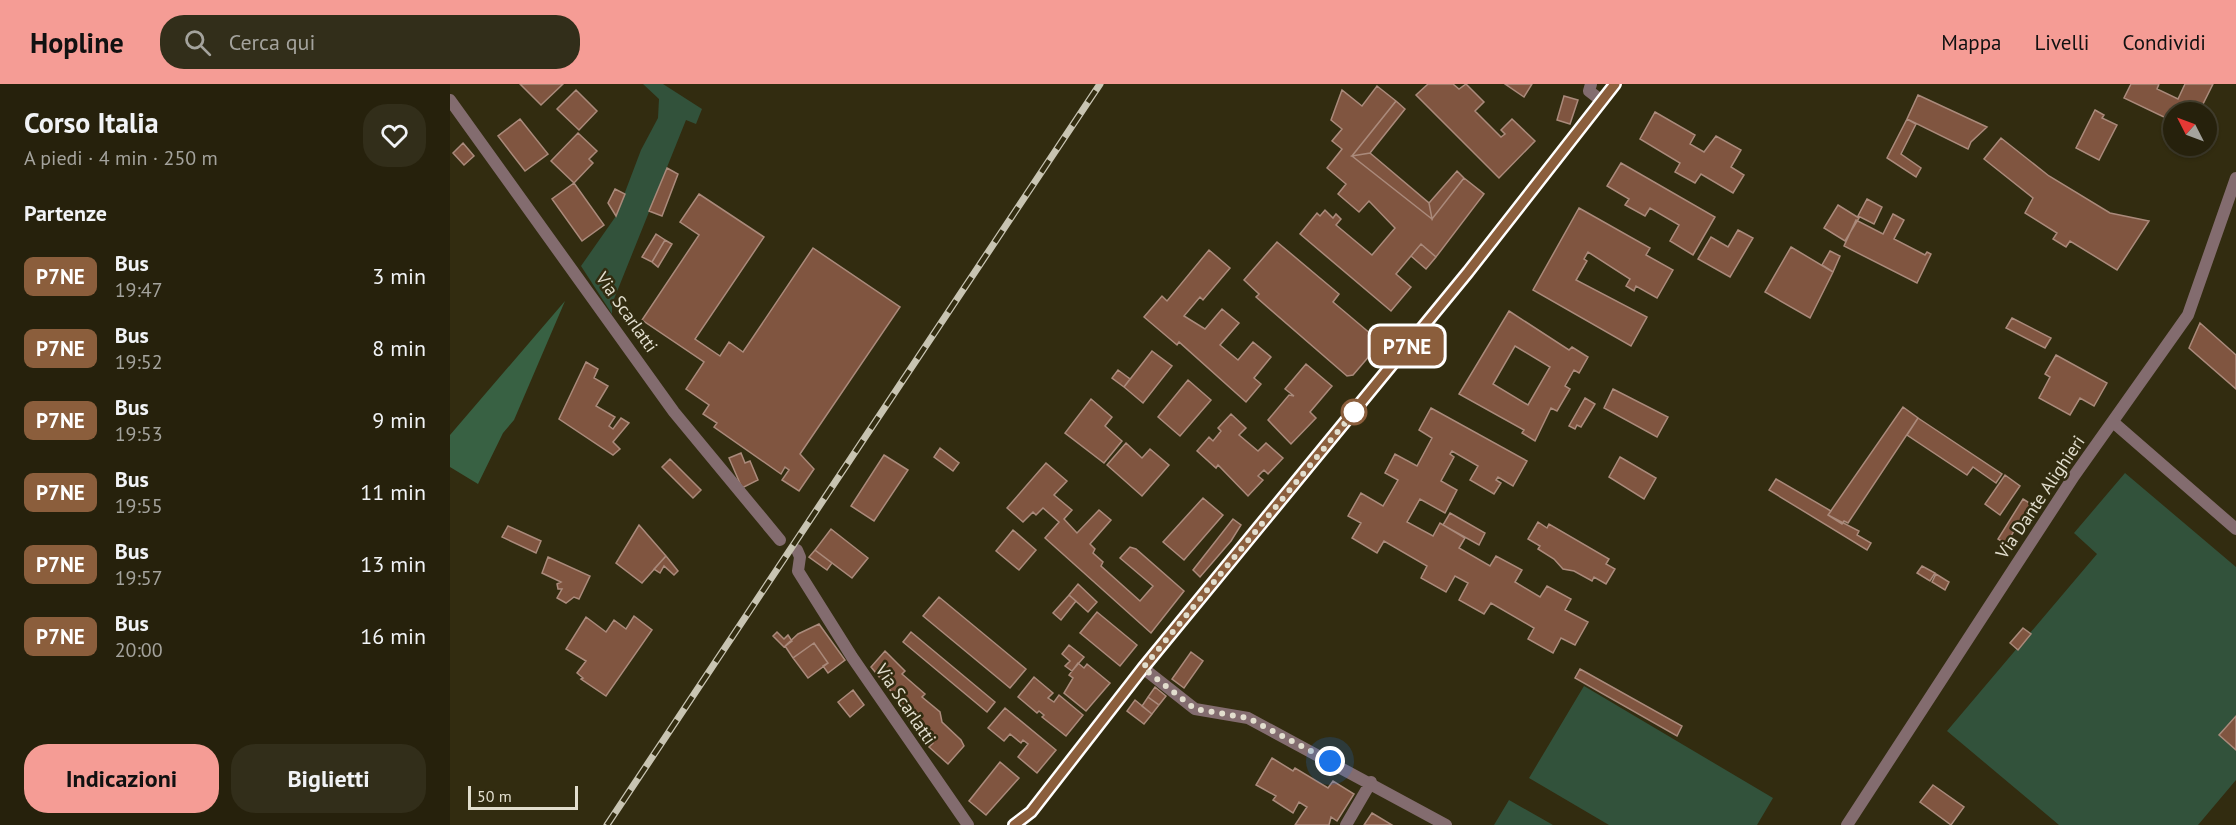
<!DOCTYPE html>
<html lang="it">
<meta charset="utf-8">
<style>
body{margin:0;font-family:"PT Sans",sans-serif;background:#322e1a;color:#f1f3f6;height:100vh;display:flex;flex-direction:column;font-size:22px;white-space:nowrap}
*{box-sizing:border-box;margin:0}
p{font-size:20px;color:#a4a39d}
.icon{flex:none;width:33px;height:33px;fill:none;stroke:currentColor;stroke-width:2;stroke-linecap:round;stroke-linejoin:round}
.map{position:relative;flex:1;overflow:hidden}
.panel{display:flex;flex-direction:column;background:#26210c;width:450px}
.panel>*{flex:none}
.badge{padding:0 12px;border-radius:9px;font-size:21px;line-height:39px}
.needle{width:39px;rotate:312deg}
.fabs{position:absolute;left:1713px;top:18px;display:grid;gap:12px}
.fabs a{display:grid;place-items:center;width:54px;height:54px;border-radius:50%;background:#26210c;box-shadow:0 2px 4px #0004,0 0 0 2px #423e2d;font-size:30px}
.scale{position:absolute;left:18px;bottom:15px;width:110px;box-sizing:border-box;padding-left:6px;border:3px solid #e2dece;border-top:0;font-size:16px;line-height:21px;white-space:nowrap;color:#e2dece;-webkit-text-stroke:4px #322c10;paint-order:stroke}
.you{position:absolute;width:30px;height:30px;margin:-15px;border:4px solid #fff;border-radius:50%;background:#1a73e8;box-shadow:0 0 0 9px #1a73e833}
.map>.badge{position:absolute;translate:-50% -50%;box-shadow:0 0 0 3px #fff}
h2{padding:0 24px;font-size:22px;line-height:54px}
.round{display:grid;place-items:center;flex:none;width:63px;height:63px;border-radius:24px;background:#322e1a}
.overview{display:flex;align-items:center;justify-content:space-between;height:102px;padding:0 24px}
h1{font-size:28px;font-weight:800;line-height:45px}
.button{display:flex;gap:12px;margin-top:auto;padding:12px 24px}
.button a{flex:1;height:69px;border-radius:24px;background:#f59c95;color:#111;font-size:24px;font-weight:800;line-height:69px;text-align:center}
.button a+a{background:#322e1a;color:#f1f3f6}
ul{padding:0;list-style:none}
li{display:flex;align-items:center;gap:18px;height:72px;padding:0 24px}
li div{flex:1}
li b{display:block;font-size:22px}
li em{font-style:normal}
li .badge{min-width:66px;font-weight:700;text-align:center}
header{display:flex;align-items:center;gap:36px;box-sizing:border-box;height:84px;padding:0 30px;background:#f59c95;color:#111}
header strong{font-size:28px}
nav{display:flex;gap:33px;margin-inline-start:auto;font-size:21px}
.search{width:420px;height:54px;background:#322e1a;display:flex;align-items:center;gap:15px;box-sizing:border-box;padding:0 21px;border-radius:24px;color:#a4a39d;font-size:22px}
main{display:flex;flex:1;min-height:0}
.map>svg:first-child{display:block}
</style>
<header>
<strong>Hopline</strong>
<div class="search"><svg class="icon" aria-label="search" viewBox="0 0 24 24"><circle cx="10" cy="10" r="6"/><path d="M15 15l6 6"/></svg>Cerca qui</div>
<nav><a>Mappa</a><a>Livelli</a><a>Condividi</a></nav>
</header>
<main>
<section class="panel">
<div class="overview"><div><h1>Corso Italia</h1><p>A piedi · 4 min · 250 m</p></div><a class="round"><svg class="icon" aria-label="heart" viewBox="0 0 24 24"><path d="M12 20l-8-8c-3-5 5-10 8-4 3-6 11-1 8 4z"/></svg></a></div>
<h2>Partenze</h2>
<ul>
<li><span class="badge" style="background:#8b5e3c;color:#fff">P7NE</span><div><b>Bus</b><p>19:47</p></div><em>3 min</em></li>
<li><span class="badge" style="background:#8b5e3c;color:#fff">P7NE</span><div><b>Bus</b><p>19:52</p></div><em>8 min</em></li>
<li><span class="badge" style="background:#8b5e3c;color:#fff">P7NE</span><div><b>Bus</b><p>19:53</p></div><em>9 min</em></li>
<li><span class="badge" style="background:#8b5e3c;color:#fff">P7NE</span><div><b>Bus</b><p>19:55</p></div><em>11 min</em></li>
<li><span class="badge" style="background:#8b5e3c;color:#fff">P7NE</span><div><b>Bus</b><p>19:57</p></div><em>13 min</em></li>
<li><span class="badge" style="background:#8b5e3c;color:#fff">P7NE</span><div><b>Bus</b><p>20:00</p></div><em>16 min</em></li>
</ul>
<div class="button"><a>Indicazioni</a><a>Biglietti</a></div>
</section>
<div class="map">
<svg width="1786" height="741" viewBox="0 0 1786 741">
<rect width="100%" height="100%" fill="#322c10"/>
<!-- green -->
<path fill="#32523b" d="M193 0H213L252 25 246 40 236 36 162 220V230L131 182 166 132 191 66 208 34 209 15Z
M1675 389 1786 483V696L1748 741H1609L1497 647 1647 470 1624 449Z
M1134 602 1323 714 1307 741H1159L1079 694Z
M1059 716 1103 741H1044Z"/>
<!-- forest -->
<path fill="#386143" d="M115 217 64 336 53 349 28 400 0 383V351Z"/>
<!-- building -->
<path fill="#805540" stroke="#aa8a7b" stroke-width="1.5" fill-rule="evenodd" d="M70 0H113L91 21Z
M978 0H1003L1009 5 1016 0 1034 18 1025 27 1051 53 1055 50 1051 46 1062 35 1085 57 1049 94 966 11Z
M1055 0H1082L1074 13Z
M1681 0H1709L1707 5 1728 15 1735 0H1763L1749 28H1724V32L1718 30 1716 34 1674 14Z
M927 2 946 17 902 72 982 135 1014 94 1034 110 986 173 971 160 946 190 961 203 941 227 850 150 867 129 870 132 875 126 883 134 886 130 891 135 886 141 922 171 945 144 919 117 909 128 888 110 896 100 877 84 892 65 882 57 892 45 881 36 892 6 912 22Z
M126 6 147 27 129 46 107 25Z
M1468 11 1537 43 1521 58 1518 65 1457 35Z
M1114 12 1128 16 1120 40 1107 36Z
M946 17 955 25 920 69 902 72Z
M1645 26 1654 31 1652 34 1667 41 1649 76 1626 64Z
M1205 28 1245 51 1240 60 1254 68 1266 52 1291 66 1281 83 1294 91 1283 109 1251 90 1245 99 1225 88 1230 79 1190 55Z
M70 35 98 70 75 87 48 52Z
M1457 35 1466 40 1451 70 1471 84 1466 93 1437 74Z
M128 49 147 67 139 75 143 79 124 99 101 77Z
M1551 54 1599 92 1660 129 1699 137 1667 186 1620 157 1616 163 1603 155 1607 149 1575 129 1583 114 1534 75Z
M13 59 24 72 14 81 3 69Z
M920 69 979 119 982 135 902 72Z
M1171 79 1265 133 1243 171 1220 157 1229 141 1200 124 1195 132 1175 121 1179 115 1157 102Z
M217 84 228 90 212 132 199 127Z
M1007 87 1014 94 982 135 979 119Z
M124 99 154 141 132 157 102 115Z
M165 105 175 110 166 132 158 119Z
M249 110 314 153 245 255 270 272 279 258 293 268 363 164 450 223 350 370 364 385 349 407 332 396 339 386 335 383 331 390 264 343 267 339 253 330 259 321 236 305 254 278 192 236 249 151 230 138Z
M1417 115 1432 123 1424 140 1408 132Z
M1388 121 1409 134 1395 157 1374 144Z
M1129 124 1200 164 1196 171 1223 186 1207 214 1186 202 1184 207 1176 202 1180 195 1138 168 1134 175 1137 177 1126 196 1197 233 1181 262 1083 206Z
M1443 130 1454 136 1444 155 1475 171 1477 168 1481 170 1467 199 1394 162 1406 136 1433 150Z
M1288 146 1303 154 1280 193 1248 175 1261 153 1278 163Z
M206 150 215 156 202 178 192 173Z
M215 156 222 160 208 183 202 178Z
M827 158 889 210 883 218 928 256 927 263 903 291 897 292 806 213 809 210 794 196Z
M971 160 986 173 976 185 961 172Z
M1341 163 1383 188 1360 234 1315 208Z
M759 166 780 184 753 216 750 213 734 232 755 245 772 225 789 239 770 261 788 276 803 258 821 273 804 294 811 300 796 318 729 258 727 261 694 233 712 212 717 217Z
M1380 167 1390 172 1383 188 1372 181Z
M1059 227 1119 266 1122 263 1138 273 1129 289 1124 286 1115 302 1120 305 1107 327 1101 324 1085 357 1072 349 1074 346 1009 310ZM1065 262 1100 283 1078 321 1043 300Z
M1562 234 1601 254 1595 264 1556 244Z
M1750 239 1786 271V305L1739 264Z
M702 267 722 282 693 319 674 303Z
M1606 271 1657 299 1644 322 1630 314 1620 331 1589 314 1600 293 1595 290Z
M136 278 148 285 144 294 158 302 146 322 165 333 159 342 163 345 171 334 179 339 163 358 170 365 163 371 109 335Z
M856 280 882 302 860 328 866 334 841 360 818 336 839 311 844 312 835 305Z
M668 286 680 295 674 303 662 294Z
M738 296 761 316 730 352 708 333Z
M1163 305 1218 333 1207 353 1154 324Z
M1135 314 1145 320 1131 343 1127 341 1125 345 1119 342Z
M641 315 662 333 655 342 672 357 654 379 615 349Z
M1453 323 1468 334 1398 439 1394 437 1392 440 1378 431Z
M981 324 1077 377 1063 402 1048 393 1046 396 1051 399 1044 410 1020 396 1028 382 1002 367 1000 370 1004 373 991 397 1007 406 995 429 970 415 957 438 983 452 990 439 1015 454 1009 464 1040 482 1046 472 1072 486 1065 498 1090 513 1097 502 1121 515 1115 526 1138 538 1125 561 1111 554 1103 569 1078 555 1084 544 1041 519 1034 530 1009 516 1018 499 1005 492 996 508 971 494 977 482 934 457 927 469 902 454 911 439 898 432 911 409 933 422 948 396 935 389 945 370 967 382 982 354 969 346Z
M781 330 796 344 789 351 808 367 816 359 833 374 818 390 814 386 808 392 813 396 798 412 768 381 766 384 747 367 759 353 763 357 771 347 768 344Z
M1468 334 1552 390 1546 399 1523 383 1517 391 1457 351Z
M676 359 692 374 700 365 719 381 692 412 657 381Z
M490 364 509 379 503 387 484 373Z
M291 369 295 379 300 377 308 396 292 404 279 374Z
M434 371 458 386 424 437 401 422Z
M1170 373 1206 394 1194 415 1159 393Z
M220 375 251 406 243 414 212 383Z
M596 379 617 397 604 411 622 426 614 435 627 449 649 426 661 436 640 460 645 465 643 469 653 478 651 482 690 517 703 502 670 474 680 463 686 465 734 507 701 549 595 454 609 438 593 424 586 431 583 428 573 438 557 424Z
M1555 391 1570 402 1550 431 1535 420Z
M1326 395 1381 427 1378 431 1409 447 1407 451 1421 459 1417 466 1319 406Z
M753 414 773 431 734 476 713 458Z
M1573 415 1581 420 1556 460 1548 455Z
M1000 429 1035 449 1029 461 993 441Z
M783 435 791 441 781 457 750 493 743 486Z
M1088 438 1097 444 1099 440 1159 475 1156 480 1165 485 1156 500 1144 493 1142 497 1124 487 1113 485 1104 475 1088 465 1090 462 1078 455Z
M189 441 216 472 192 499 166 479Z
M58 442 91 457 86 469 52 453Z
M381 445 418 474 402 494 365 466Z
M563 446 586 466 569 486 546 467Z
M365 466 382 479 377 486 359 473Z
M216 472 228 487 224 491 214 482 210 489 204 485Z
M98 473 140 492 129 515 124 513 116 519 107 514 112 505H108L107 500 111 498 92 489Z
M1472 482 1485 489 1480 497 1467 489Z
M1486 490 1499 498 1495 506 1482 498Z
M628 500 647 518 638 528 619 511Z
M619 511 626 517 611 536 603 529Z
M489 513 576 585 560 604 473 532Z
M647 528 687 561 670 582 630 549Z
M184 532 202 546 156 612 131 595 133 594 127 589 136 577 116 565 136 533 156 548 164 536 176 545Z
M369 540 395 576 378 589 373 582 378 579 364 559 343 574 335 562 348 550Z
M1573 544 1581 550 1568 566 1560 559Z
M327 548 334 555 338 551 342 557 334 563 323 552Z
M461 548 545 618 537 628 453 558Z
M364 559 378 579 358 594 343 574Z
M619 561 634 573 622 587 615 582 620 577 612 570Z
M435 567 455 587 452 590 475 610 472 613 490 628 492 638 511 656 514 662 498 680 479 663 483 659 459 637 460 634 449 617 421 583Z
M741 568 753 577 734 604 722 595Z
M628 579 634 584 637 580 660 599 636 627 614 609 623 594 619 591Z
M1130 585 1232 642 1227 652 1125 594Z
M584 593 603 609 598 614 604 618 609 611 633 631 616 652 592 633 594 631 589 627 587 629 568 613Z
M705 603 716 612 709 621 698 613Z
M403 606 414 621 400 633 388 618Z
M698 613 709 621 702 630 692 622Z
M685 616 702 630 694 640 677 627Z
M555 624 606 666 587 689 568 673 578 660 573 656 571 659 560 650 554 657 538 644Z
M1786 632V666L1769 651Z
M822 674 843 687 845 684 878 704 883 697 904 710 887 737 881 733 879 741H845L857 723 849 718 843 729 823 716 826 712 806 701Z
M550 678 569 694 536 731 519 717Z
M1483 701 1514 723 1501 741 1470 718Z
M922 729 942 741H914Z"/>
<g fill="none" stroke-linecap="round" stroke-linejoin="round">
<!-- street -->
<path stroke="#836c6f" stroke-width="12" d="M1141 0 1139 7 1152 17
M0 16 224 328 330 456
M1663 338 1786 445
M347 466 350 473 348 487 402 573 518 741
M693 584 745 625 798 634 996 741
M564 741 581 728 693 584 1018 188 1165 0
M896 741 921 698
M1397 741 1624 392 1738 231 1786 94"/>
<defs>
<path id="rail" d="M157 741 650 0"/>
</defs>
<!-- rail casing -->
<use href="#rail" stroke="#c8c4b2" stroke-width="7"/>
<!-- rail -->
<use href="#rail" stroke="#322c10" stroke-width="4.5" stroke-dasharray="14" stroke-linecap="butt"/>
</g>
<g fill="none" stroke-linecap="round" stroke-linejoin="round">
<defs>
<path id="line" d="M564 741 581 728 693 584 1018 188 1165 0"/>
</defs>
<!-- line casing -->
<use href="#line" stroke="#fff" stroke-width="14"/>
<!-- line -->
<use href="#line" stroke="#8b5e3c" stroke-width="9"/>
<!-- walk -->
<path stroke="#e2dece" stroke-width="6" stroke-dasharray="0 10.8" d="M880 677 798 634 745 625 693 584 904 328"/>
</g>
<!-- markers -->
<circle fill="#fff" stroke="#8b5e3c" stroke-width="3" cx="904" cy="328" r="12"/>
<g text-anchor="middle" dominant-baseline="central" stroke-width="5" stroke-linejoin="round" paint-order="stroke">
<!-- street labels -->
<g font-size="18" fill="#e2dece" stroke="#322c10">
<text transform="translate(177 228) rotate(55)">Via Scarlatti</text>
<text transform="translate(1590 413) rotate(-56)">Via Dante Alighieri</text>
<text transform="translate(456 620) rotate(56)">Via Scarlatti</text>
</g>
</g>
</svg>
<div class="fabs">
<a><svg class="needle" viewBox="-14 -14 28 28"><path d="M0-13l5 13h-10z" fill="#e53935"/><path d="M0 13l5-13h-10z" fill="#a4a39d"/></svg></a>
</div>
<div class="scale">50 m</div>
<div class="you" style="left:880px;top:677px"></div>
<b class="badge" style="left:957px;top:262px;background:#8b5e3c;color:#fff">P7NE</b>
</div>
</main>
